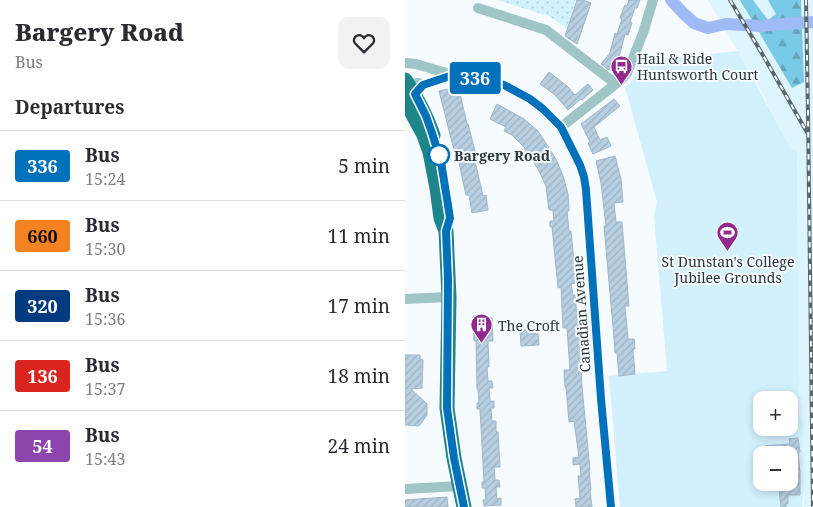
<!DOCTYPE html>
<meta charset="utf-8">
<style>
body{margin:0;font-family:"Noto Serif",serif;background:#f2f2f3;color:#2b2b33;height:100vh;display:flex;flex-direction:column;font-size:19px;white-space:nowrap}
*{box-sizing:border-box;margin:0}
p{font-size:16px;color:#7c7c81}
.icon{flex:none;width:28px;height:28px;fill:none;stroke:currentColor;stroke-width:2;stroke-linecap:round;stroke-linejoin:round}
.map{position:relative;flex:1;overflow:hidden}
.drawer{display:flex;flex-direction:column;background:#fff;width:405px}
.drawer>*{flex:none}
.badge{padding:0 10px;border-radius:4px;font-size:18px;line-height:32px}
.controls{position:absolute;left:348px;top:391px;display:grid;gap:10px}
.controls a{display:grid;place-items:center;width:45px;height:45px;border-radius:10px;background:#fff;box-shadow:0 2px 8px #0003;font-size:25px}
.map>.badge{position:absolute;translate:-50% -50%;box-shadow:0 0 0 2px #fff}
h2{padding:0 15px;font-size:19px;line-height:45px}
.round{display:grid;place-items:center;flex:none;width:52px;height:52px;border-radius:10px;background:#f2f2f3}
.head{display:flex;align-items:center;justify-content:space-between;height:85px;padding:0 15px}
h1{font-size:24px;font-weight:800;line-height:38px}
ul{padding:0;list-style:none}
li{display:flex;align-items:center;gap:15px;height:70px;padding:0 15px;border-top:1px solid #e1e1e2}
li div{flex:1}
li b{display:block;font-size:19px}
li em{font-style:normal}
li .badge{min-width:55px;font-weight:700;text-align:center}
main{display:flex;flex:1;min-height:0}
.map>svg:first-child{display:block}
</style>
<main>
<section class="drawer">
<div class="head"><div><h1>Bargery Road</h1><p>Bus</p></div><a class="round"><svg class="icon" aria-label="heart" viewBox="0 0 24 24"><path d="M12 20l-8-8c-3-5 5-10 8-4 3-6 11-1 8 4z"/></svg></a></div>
<h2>Departures</h2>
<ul>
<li><span class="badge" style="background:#0072bc;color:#fff">336</span><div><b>Bus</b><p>15:24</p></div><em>5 min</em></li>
<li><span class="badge" style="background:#f58220;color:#111">660</span><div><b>Bus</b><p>15:30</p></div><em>11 min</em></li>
<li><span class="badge" style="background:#003b80;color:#fff">320</span><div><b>Bus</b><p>15:36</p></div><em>17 min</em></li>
<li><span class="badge" style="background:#dc241f;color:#fff">136</span><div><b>Bus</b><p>15:37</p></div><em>18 min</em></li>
<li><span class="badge" style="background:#8e44ad;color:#fff">54</span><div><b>Bus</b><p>15:43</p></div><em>24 min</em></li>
</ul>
</section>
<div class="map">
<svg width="408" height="507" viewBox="0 0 408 507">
<defs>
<pattern id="forest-firs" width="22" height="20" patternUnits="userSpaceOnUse" patternTransform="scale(1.25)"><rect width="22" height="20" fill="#78cae6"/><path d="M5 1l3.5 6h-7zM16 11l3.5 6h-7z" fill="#63a5bc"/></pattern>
<pattern id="garden-dots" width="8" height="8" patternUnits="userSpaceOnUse" patternTransform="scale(1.25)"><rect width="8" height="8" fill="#d2f1fd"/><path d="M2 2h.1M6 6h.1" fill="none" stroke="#b4cfda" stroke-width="1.8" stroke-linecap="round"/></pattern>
<pattern id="building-hatch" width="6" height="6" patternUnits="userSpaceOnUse" patternTransform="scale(1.25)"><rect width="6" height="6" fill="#b8cfe2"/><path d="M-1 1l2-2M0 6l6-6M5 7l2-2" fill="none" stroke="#9eb2c3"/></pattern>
</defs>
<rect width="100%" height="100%" fill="#f5fbfe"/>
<!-- built -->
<path fill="#ddf5fe" d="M303 0H408V507H399L398 424 394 413 392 151 387 149 384 145 351 82Z"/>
<!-- forest -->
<path fill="url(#forest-firs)" d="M335 0H348L363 20 371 14 363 0H396L399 82 387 88Z"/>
<!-- garden -->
<path fill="url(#garden-dots)" d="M92 0H171L162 28 144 16Z"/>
<!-- pitch -->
<path fill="#d2f1fd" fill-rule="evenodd" d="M333 51 384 145 387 149 392 151 394 412 398 424 399 489 397 507H215L204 376 262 371 249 216 252 202 220 87 226 82 236 61ZM356 400H384V428H356ZM356 455H384V482H356Z"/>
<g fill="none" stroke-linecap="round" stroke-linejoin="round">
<!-- river -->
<path stroke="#9fbbf5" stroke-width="12" d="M266 0 278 13 289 23 303 28 321 24 355 26 408 22"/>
</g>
<!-- building -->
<path fill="url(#building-hatch)" stroke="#9fb6c9" d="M172 0H178L186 3 172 44 160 36Z
M224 0H235L232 8H230L225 22 227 23 223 35 220 34 213 61H212L204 70 196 64 205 53 210 33 212 34 217 19 215 18 220 5 222 6Z
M144 72 162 86 170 95 183 84 188 90 177 100 176 99 163 110 150 95 135 84Z
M43 89V91L54 89 62 124H63L70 151 68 152 78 196 81 195 83 210 67 213 64 195H61L53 158H51L34 91Z
M209 99 215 106 189 127 195 140 202 137 206 146 188 154 183 143 185 142 176 124Z
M92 104 119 119 133 131 151 159 158 176 163 194 164 211H162L164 231H166L171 283 166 284 168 295H170L175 349 177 387 185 470H184L186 490H185L187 507H171L170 499 175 498 173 476H176L175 464 168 465V458L174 457 169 421 164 422 161 387H160L159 370H165L162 328H158L156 287 153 288 147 227H145V221H149L148 210H144L141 186 133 169 119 148H120L107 135 99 131 101 127 85 119Z
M210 156 216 179 218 202 209 203 211 222H217L224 306H220L223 339H229L230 349H228L230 374 214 376 212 353H210L209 338 199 226H201L196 183 191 161Z
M68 316H78V318H87L88 341H83L84 367H82L83 381H87L88 388H84L85 401H89V408H86L87 421H91V432H93L95 467H89L90 480H94L95 487H91L92 499 96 498V505L79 506 78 500H81L80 488H77V482H79L75 409H72V403H74L73 389H72L71 341H69Z
M115 330H122V334L133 333 134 345 116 346Z
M0 355H15V359L18 360 17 388 6 389 22 404V415L14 426 0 425Z
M393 438 395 452H393L395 473V495H383V504H381V507H376L374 490H366L365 483 384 482V455H362L360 446 385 444 384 439Z
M42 497 43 507H0V500Z"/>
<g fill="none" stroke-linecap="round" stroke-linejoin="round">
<!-- minor -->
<path stroke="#9fc5c7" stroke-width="10" d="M73 8 141 30 211 84
M0 63 11 64 48 75 66 77 84 81 99 85 125 99 137 109 156 127 175 165 179 177 181 190 196 399 206 507
M0 84 13 83 18 85 48 75
M156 127 217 79 222 73 238 33 248 0
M0 299 44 297
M0 489 55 486"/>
<!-- highway -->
<path stroke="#1d868b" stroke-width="15" d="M0 80C12 98 21 115 28 135
M0 100 19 135 25 152 32 188 36 218 41 231 44 297 42 408 49 458 59 507"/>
<defs>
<path id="rail" d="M325 0 359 57 403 134
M401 0 403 114 408 507"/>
</defs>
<!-- rail casing -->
<use href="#rail" stroke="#5a6669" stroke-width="4"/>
<!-- rail -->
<use href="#rail" stroke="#f5fbfe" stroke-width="2" stroke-dasharray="5.5" stroke-linecap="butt"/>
</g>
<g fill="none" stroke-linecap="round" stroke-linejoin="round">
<defs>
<path id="line" d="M59 507 49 458 42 408 43 280 41 231 45 218 42 199 36 162 27 133 21 116 10 94 18 85 48 75 66 77 84 80 99 85 125 99 138 109 156 127 175 165 179 177 181 190 196 399 206 507"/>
</defs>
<!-- line casing -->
<use href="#line" stroke="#fff" stroke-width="11"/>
<!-- line -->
<use href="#line" stroke="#0072bc" stroke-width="8"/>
</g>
<!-- icons -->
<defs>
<symbol id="bus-pin" viewBox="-11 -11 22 30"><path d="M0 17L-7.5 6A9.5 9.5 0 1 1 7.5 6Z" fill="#92298e" stroke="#f5fbfe"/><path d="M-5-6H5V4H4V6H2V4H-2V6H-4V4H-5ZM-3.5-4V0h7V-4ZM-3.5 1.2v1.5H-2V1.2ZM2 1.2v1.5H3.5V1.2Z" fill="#fff"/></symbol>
<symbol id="stadium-pin" viewBox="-11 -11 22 30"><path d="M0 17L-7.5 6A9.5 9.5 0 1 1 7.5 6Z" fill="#92298e" stroke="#f5fbfe"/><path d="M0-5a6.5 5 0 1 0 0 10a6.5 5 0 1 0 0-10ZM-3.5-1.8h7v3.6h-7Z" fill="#fff"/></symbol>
<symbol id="building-pin" viewBox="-11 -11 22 30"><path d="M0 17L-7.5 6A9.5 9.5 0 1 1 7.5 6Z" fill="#92298e" stroke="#f5fbfe"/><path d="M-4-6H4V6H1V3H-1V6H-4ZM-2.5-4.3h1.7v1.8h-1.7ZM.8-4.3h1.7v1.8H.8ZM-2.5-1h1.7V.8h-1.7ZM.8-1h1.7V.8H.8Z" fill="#fff"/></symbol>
</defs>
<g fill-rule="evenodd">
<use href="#bus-pin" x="204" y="54" width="25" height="34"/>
<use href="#stadium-pin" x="310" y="220" width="25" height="34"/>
<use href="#building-pin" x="64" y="312" width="25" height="34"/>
</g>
<!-- markers -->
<circle fill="#fff" stroke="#0072bc" stroke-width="2.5" cx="34" cy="155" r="10"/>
<g text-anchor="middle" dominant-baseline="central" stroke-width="4" stroke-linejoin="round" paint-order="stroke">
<!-- poi labels -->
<g font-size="14" fill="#2a373b" stroke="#f5fbfe" text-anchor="start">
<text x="232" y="58">Hail &amp; Ride<tspan x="232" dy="16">Huntsworth Court</tspan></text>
<text x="323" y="261" text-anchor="middle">St Dunstan's College<tspan x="323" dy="16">Jubilee Grounds</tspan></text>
<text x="93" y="325">The Croft</text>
</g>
<!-- stop labels -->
<g font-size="14" font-weight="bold" fill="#2a373b" stroke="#f5fbfe" text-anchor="start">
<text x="49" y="155">Bargery Road</text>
</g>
<!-- street labels -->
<g font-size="14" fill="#2a373b" stroke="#f5fbfe">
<text transform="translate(176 314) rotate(-94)">Canadian Avenue</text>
</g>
</g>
</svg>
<div class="controls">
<a>+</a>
<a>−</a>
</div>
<b class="badge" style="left:70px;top:78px;background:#0072bc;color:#fff">336</b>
</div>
</main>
